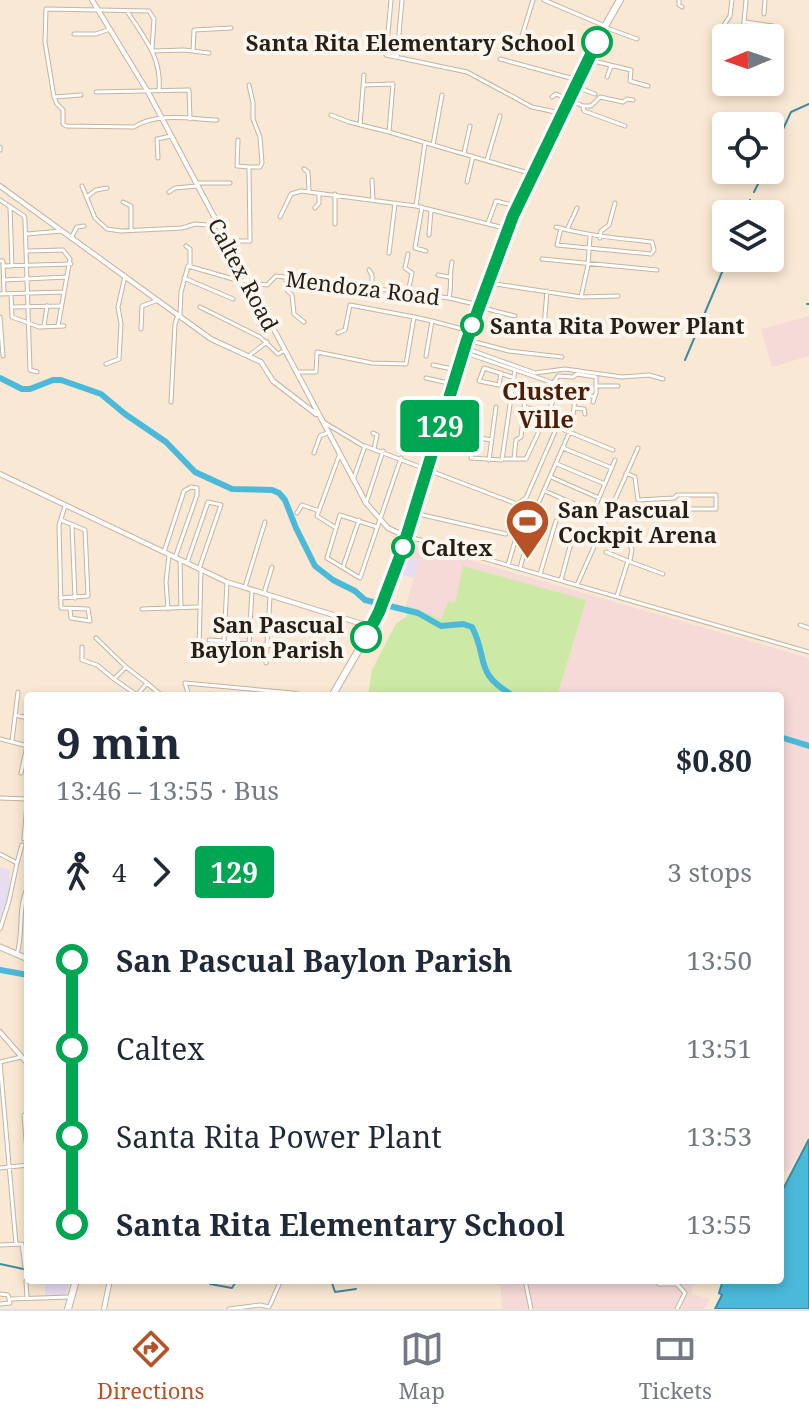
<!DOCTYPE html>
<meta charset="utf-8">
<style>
body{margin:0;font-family:"Noto Serif",serif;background:#f2f2f3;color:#1f2937;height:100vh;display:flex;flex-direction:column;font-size:30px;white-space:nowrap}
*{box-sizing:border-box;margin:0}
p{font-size:26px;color:#747a83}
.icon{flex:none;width:44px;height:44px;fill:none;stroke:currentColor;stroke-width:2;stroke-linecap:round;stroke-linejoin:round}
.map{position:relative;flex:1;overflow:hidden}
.panel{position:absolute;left:24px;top:692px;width:760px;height:592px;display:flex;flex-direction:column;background:#fff;border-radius:8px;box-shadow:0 4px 12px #0003}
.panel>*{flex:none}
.badge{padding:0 16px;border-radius:6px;font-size:28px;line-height:52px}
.needle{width:52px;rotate:268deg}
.buttons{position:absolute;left:712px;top:24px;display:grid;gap:16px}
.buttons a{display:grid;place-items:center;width:72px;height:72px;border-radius:8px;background:#fff;box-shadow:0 4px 12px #0003;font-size:40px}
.map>.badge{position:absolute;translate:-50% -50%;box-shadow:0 0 0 4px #fff}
.legs{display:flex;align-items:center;gap:12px;height:88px;padding:0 32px;font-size:26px}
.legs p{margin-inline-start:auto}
.summary{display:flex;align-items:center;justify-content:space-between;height:136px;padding:0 32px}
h1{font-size:44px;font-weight:700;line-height:60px}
ul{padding:0 32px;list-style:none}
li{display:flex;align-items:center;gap:28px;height:88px;font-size:30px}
li i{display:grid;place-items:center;width:12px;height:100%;margin:0 10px;background:currentColor}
li i::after{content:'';width:20px;height:20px;margin:-10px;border:6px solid;border-radius:50%;background:#fff}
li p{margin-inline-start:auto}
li:first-child i{background:linear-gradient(#0000 50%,currentColor 0)}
li:last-child i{background:linear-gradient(currentColor 50%,#0000 0)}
.tab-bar{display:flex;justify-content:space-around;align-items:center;height:112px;border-top:2px solid #e0e1e3;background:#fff;font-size:22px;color:#747a83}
.tab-bar a{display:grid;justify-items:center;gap:4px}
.tab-bar .active{color:#b75126}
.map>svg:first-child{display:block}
</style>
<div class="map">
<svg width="809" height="1309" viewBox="0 0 809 1309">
<rect width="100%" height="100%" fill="#f9e8d3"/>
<!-- commercial -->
<path fill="#e8dcf0" d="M403 556 419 560 414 578 397 575Z
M0 866 10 870 9 900 0 918Z
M45 1280H70L66 1295H45Z"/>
<!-- industrial -->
<path fill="#f5dad7" d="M809 316V356L772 367 761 329Z
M407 542 809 658V1135L790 1169 780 1175V696H368L372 670 396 624 407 616 406 605 419 560 403 556Z
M500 1280H691L692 1294 710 1299 705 1309H502Z"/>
<!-- green -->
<path fill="#cce9a5" d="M463 566 586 600 557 696H368L372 670 396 624 407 616 406 605 441 619 448 602 455 603Z"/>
<!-- water -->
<path fill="#4bb9da" stroke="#408ba0" stroke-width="2" d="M809 1139V1309H715L722 1295 719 1293 723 1280H780V1195Z"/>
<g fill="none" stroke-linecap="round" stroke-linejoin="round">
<!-- stream -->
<path stroke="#408ba0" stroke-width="2" d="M770 157 791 112 809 104
M754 192 765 170
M746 214 750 200
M807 304H809
M685 360 728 258
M0 1264 28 1270
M208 1280 210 1284 232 1288 237 1280
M331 1280 335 1292 356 1289"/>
<!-- river -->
<path stroke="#4bb9da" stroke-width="6" d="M0 378 22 389H30L53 380H61L101 394 125 414 166 442 195 472 232 489 272 490 279 493 285 500 296 528 315 566 333 580 355 591 365 600 418 613 441 626 463 624 472 627C489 660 473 673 514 696
M780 737 809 746
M0 970 28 975"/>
<defs>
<path id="minor" d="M391 0 386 55 467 72 532 107 560 113
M544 0 605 26
M679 0V5L682 7
M746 0 743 33 763 35
M127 11C144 38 162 57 159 90
M764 14 765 0
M745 22 773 26
M604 27 637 39
M722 28 730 16 732 0
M74 34H96L110 29
M521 39 533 0
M598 41 610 45
M153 51 184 50 209 53
M193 51 194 30 231 28
M397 57 402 0
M500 59 574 79
M589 60 631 70 630 81 648 86
M607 77 611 66
M363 85 393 84 389 132 532 174
M574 86 595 94
M96 92 189 90 190 119
M81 95 54 97 45 42 46 9 149 11 154 19 152 49
M54 97 57 104 63 110V124L66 126 134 127C157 112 191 119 217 120
M552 97 556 94 583 106H591L600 97 623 102 627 99 633 100
M583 107 584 111 625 126
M331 115 349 122 389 132
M360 125 364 75
M238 140 237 166 249 167
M433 145 442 95
M0 147V150
M464 153 470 126
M158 158 157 139 171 136
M487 160 500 116
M304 169 308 172 309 190
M372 180 373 200
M467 182 473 156
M196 183H230
M82 186 95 218 107 229 121 231 182 228 195 224 218 226
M169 192 175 188 197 186
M88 196 96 190 107 188
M0 200 24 216 25 220 30 370 37 372
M123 202 131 206V230
M416 206 508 229
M10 207 12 266
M422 207 415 248 426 251
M315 208 319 203V193
M280 217 291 194 301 191 416 206 425 143
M488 223 496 201 516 206
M335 224V194
M556 227C589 236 618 238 652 242L654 250 651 254 557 245 561 228
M567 230 577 208
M27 234 62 231
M429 235 431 210
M71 238 77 227 84 226
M600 238 601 231 609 225 615 203
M227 241H250L249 167H260L262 163 260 137 253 119V103L249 85
M186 246 190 249V266
M28 251 63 250 70 259 58 326
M389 253 395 204
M408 254 405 268 412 273 408 293
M542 259 657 270
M0 261H3L4 294
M3 266 71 264
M369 270 372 275V288
M438 275 449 277
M184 278 233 299
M286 279 287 290 292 295 294 314 304 322
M4 280 67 277
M249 283 267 285 276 276 449 298 479 305
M489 283 581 297 588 265 590 237
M0 294 63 292
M11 294 12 317 39 327 64 326
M581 297 618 296
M449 298C452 285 449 275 452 262
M12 307 60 306
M200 307 260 337 278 354 285 350
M479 307 515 316
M180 315 181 292 188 266 240 281 248 280
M0 317 3 356
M432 321 470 331
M44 326 47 306
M544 327 547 291
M141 329 142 306 158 300
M338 333 345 330 350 305 414 317
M467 340 509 351 562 357
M465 348 535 373 565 369 622 377 649 375 663 379
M463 352 594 397
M251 354 267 342
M106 364 119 359 121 324 118 307 125 276
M433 365 457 370
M297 372H316L317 352 372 363 406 364 414 317 432 321 426 356
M501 373 499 385 479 381 484 368 512 377
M426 378 453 384
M554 382 558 376 573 377 577 374 596 377V393L593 402
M596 386H618
M553 399 560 385
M171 402 175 324 178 315
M422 402 423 405 443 408
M447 403 471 411 475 437 491 440
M525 407 546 414
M574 408 584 409 585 414
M573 415 576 391
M325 423 365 447
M373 433 377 435 374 449
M437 437 459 442
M473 446 471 458 502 460 515 370
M563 448 612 468
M314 453 320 436 327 433
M505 459H526L553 401 526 393 521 437 516 440 514 459
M489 460 496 407
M557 464 605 484
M626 473 635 477 638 500 674 498 677 495H716V509H677L674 506 635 510
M551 477 599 498
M353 480 365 446 517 504 526 498 557 427 613 450
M545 491 593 512 615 460
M366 503 383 451
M65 506 59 525 61 608 88 609 90 621 71 618 70 609
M297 513 302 505 319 511
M414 513 506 534
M72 526 75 598
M377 527 340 515 327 558 360 578 401 458
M336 528 317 516 339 456
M623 535 632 549 630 561
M406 536 809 652
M164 552 184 491 191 487 197 488V495L175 558
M606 552 628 561 617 596
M180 560 181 608
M628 561 663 574
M187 563 208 502 221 505 199 569
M508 565 518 531
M343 567 359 520
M520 568 538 504 570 431
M540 574 556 521
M561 580 571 543
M227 582 224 642 248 644
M577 585 638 448
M245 587 265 522
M252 590 249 644 267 645 270 597
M264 593 272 567
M60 598 88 596 85 530 61 520
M142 609 198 607
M168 609 166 582 169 555
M800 625 809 628
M96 638 126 667
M209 640 224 641
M82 647V660L97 665 114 679
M199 650 201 570
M266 663 267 645 318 653
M147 683 162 696
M137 696V695L147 683 126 667 114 679 137 695 138 696
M189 696 185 683 293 693 306 696
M15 715 28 718
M0 739 28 746
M12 741 18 692
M21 773 27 746
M0 798 28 799
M24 839 28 792
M0 854 17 863 9 901 0 929
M17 863 22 845
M17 954C24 932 17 908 28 887
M0 1062 16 1244
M0 1062 21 1057
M0 1168 28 1165 24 1115
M0 1245 22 1244 25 1267
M525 1280 531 1309
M659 1280V1284H677L685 1293 677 1309
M26 1281 27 1298
M0 1294 8 1295 10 1303 0 1304
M10 1299 70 1297
M270 1305 281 1280
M229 1309 260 1305 269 1307"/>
<path id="tertiary" d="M92 0 148 92 366 503 388 528 405 536
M0 186 211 339 261 362 273 381 316 414
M0 474 227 582 372 627
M0 1032 28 1064
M104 1309 110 1280"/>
<path id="secondary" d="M0 947 28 959"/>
<path id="primary" d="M332 696 372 627 385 598C415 512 439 424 468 338 507 221 558 106 620 0
M68 1309 76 1280"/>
</defs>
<!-- minor casing -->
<use href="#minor" stroke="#c4b4a0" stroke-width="5"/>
<!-- tertiary casing -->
<use href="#tertiary" stroke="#c4b4a0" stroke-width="6"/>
<!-- secondary casing -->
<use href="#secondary" stroke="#c4b4a0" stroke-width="7"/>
<!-- primary casing -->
<use href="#primary" stroke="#c4b4a0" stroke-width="8"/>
<!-- minor -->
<use href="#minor" stroke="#fff" stroke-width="3"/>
<!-- tertiary -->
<use href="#tertiary" stroke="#fff" stroke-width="4"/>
<!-- secondary -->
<use href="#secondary" stroke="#fff" stroke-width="5"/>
<!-- primary -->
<use href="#primary" stroke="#fff" stroke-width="6"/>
</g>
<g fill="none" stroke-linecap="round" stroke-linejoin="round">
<defs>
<path id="line-1" d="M366 637 379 612 401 554 467 340 513 216 597 42"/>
</defs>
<!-- line-1 casing -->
<use href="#line-1" stroke="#fff" stroke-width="18"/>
<!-- line-1 -->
<use href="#line-1" stroke="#00a651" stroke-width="12"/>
</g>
<!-- icons -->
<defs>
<symbol id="stadium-pin" viewBox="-11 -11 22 30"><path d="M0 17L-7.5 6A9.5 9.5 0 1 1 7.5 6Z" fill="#b75126" stroke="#fef7ef"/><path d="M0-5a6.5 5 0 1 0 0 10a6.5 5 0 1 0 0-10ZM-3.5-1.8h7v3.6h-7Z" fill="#fff"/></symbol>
</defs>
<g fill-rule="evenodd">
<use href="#stadium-pin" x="502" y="496" width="51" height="69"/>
</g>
<!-- markers -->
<g fill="#fff" stroke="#00a651" stroke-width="4">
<circle cx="597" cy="42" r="14"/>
<circle cx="472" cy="325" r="10"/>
<circle cx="403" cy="547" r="10"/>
<circle cx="366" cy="637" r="14"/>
</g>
<g text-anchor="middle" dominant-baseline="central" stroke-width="8" stroke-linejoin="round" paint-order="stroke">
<!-- stop labels -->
<g font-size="22" font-weight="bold" fill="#251f17" stroke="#fef7ef" text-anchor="end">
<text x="575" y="42">Santa Rita Elementary School</text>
<text x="490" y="325" text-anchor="start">Santa Rita Power Plant</text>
<text x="421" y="547" text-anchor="start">Caltex</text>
<text x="344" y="624">San Pascual<tspan x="344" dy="25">Baylon Parish</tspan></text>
</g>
<!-- street labels -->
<g font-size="22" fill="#251f17" stroke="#fef7ef">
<text transform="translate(244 274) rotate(62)">Caltex Road</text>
<text transform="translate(363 287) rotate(7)">Mendoza Road</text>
</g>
<!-- poi labels -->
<g font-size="22" font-weight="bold" fill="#251f17" stroke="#fef7ef" text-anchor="start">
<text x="558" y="509">San Pascual<tspan x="558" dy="25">Cockpit Arena</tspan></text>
</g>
<!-- neighbourhood labels -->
<g font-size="24" font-weight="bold" fill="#4e1d08" stroke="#fef7ef">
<text x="546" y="390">Cluster<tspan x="546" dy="28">Ville</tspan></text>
</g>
</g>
</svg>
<div class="buttons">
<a><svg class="needle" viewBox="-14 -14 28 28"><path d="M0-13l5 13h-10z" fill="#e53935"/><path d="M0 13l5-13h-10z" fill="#747a83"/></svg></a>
<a><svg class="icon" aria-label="locate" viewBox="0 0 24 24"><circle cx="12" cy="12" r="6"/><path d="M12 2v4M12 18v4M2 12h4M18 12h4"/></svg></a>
<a><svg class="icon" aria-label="layers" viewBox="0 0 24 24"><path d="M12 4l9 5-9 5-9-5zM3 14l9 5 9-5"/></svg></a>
</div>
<b class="badge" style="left:440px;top:426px;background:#00a651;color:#fff">129</b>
<section class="panel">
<div class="summary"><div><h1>9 min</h1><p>13:46 – 13:55 · Bus</p></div><b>$0.80</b></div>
<div class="legs"><svg class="icon" aria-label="walk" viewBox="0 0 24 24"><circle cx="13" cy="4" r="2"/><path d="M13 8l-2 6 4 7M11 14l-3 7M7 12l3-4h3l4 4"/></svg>4<svg class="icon" aria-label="forward" viewBox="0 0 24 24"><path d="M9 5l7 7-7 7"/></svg><b class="badge" style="background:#00a651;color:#fff">129</b><p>3 stops</p></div>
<ul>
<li><i style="color:#00a651"></i><b>San Pascual Baylon Parish</b><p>13:50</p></li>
<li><i style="color:#00a651"></i><span>Caltex</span><p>13:51</p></li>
<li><i style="color:#00a651"></i><span>Santa Rita Power Plant</span><p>13:53</p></li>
<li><i style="color:#00a651"></i><b>Santa Rita Elementary School</b><p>13:55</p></li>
</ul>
</section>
</div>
<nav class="tab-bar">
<a class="active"><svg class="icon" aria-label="directions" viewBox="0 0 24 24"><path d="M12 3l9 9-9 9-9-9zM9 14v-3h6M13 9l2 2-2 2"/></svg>Directions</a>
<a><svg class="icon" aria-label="map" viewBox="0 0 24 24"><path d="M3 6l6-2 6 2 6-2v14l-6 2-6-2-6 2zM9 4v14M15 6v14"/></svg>Map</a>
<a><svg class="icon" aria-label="tickets" viewBox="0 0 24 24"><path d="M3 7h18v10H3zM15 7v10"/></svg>Tickets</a>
</nav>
